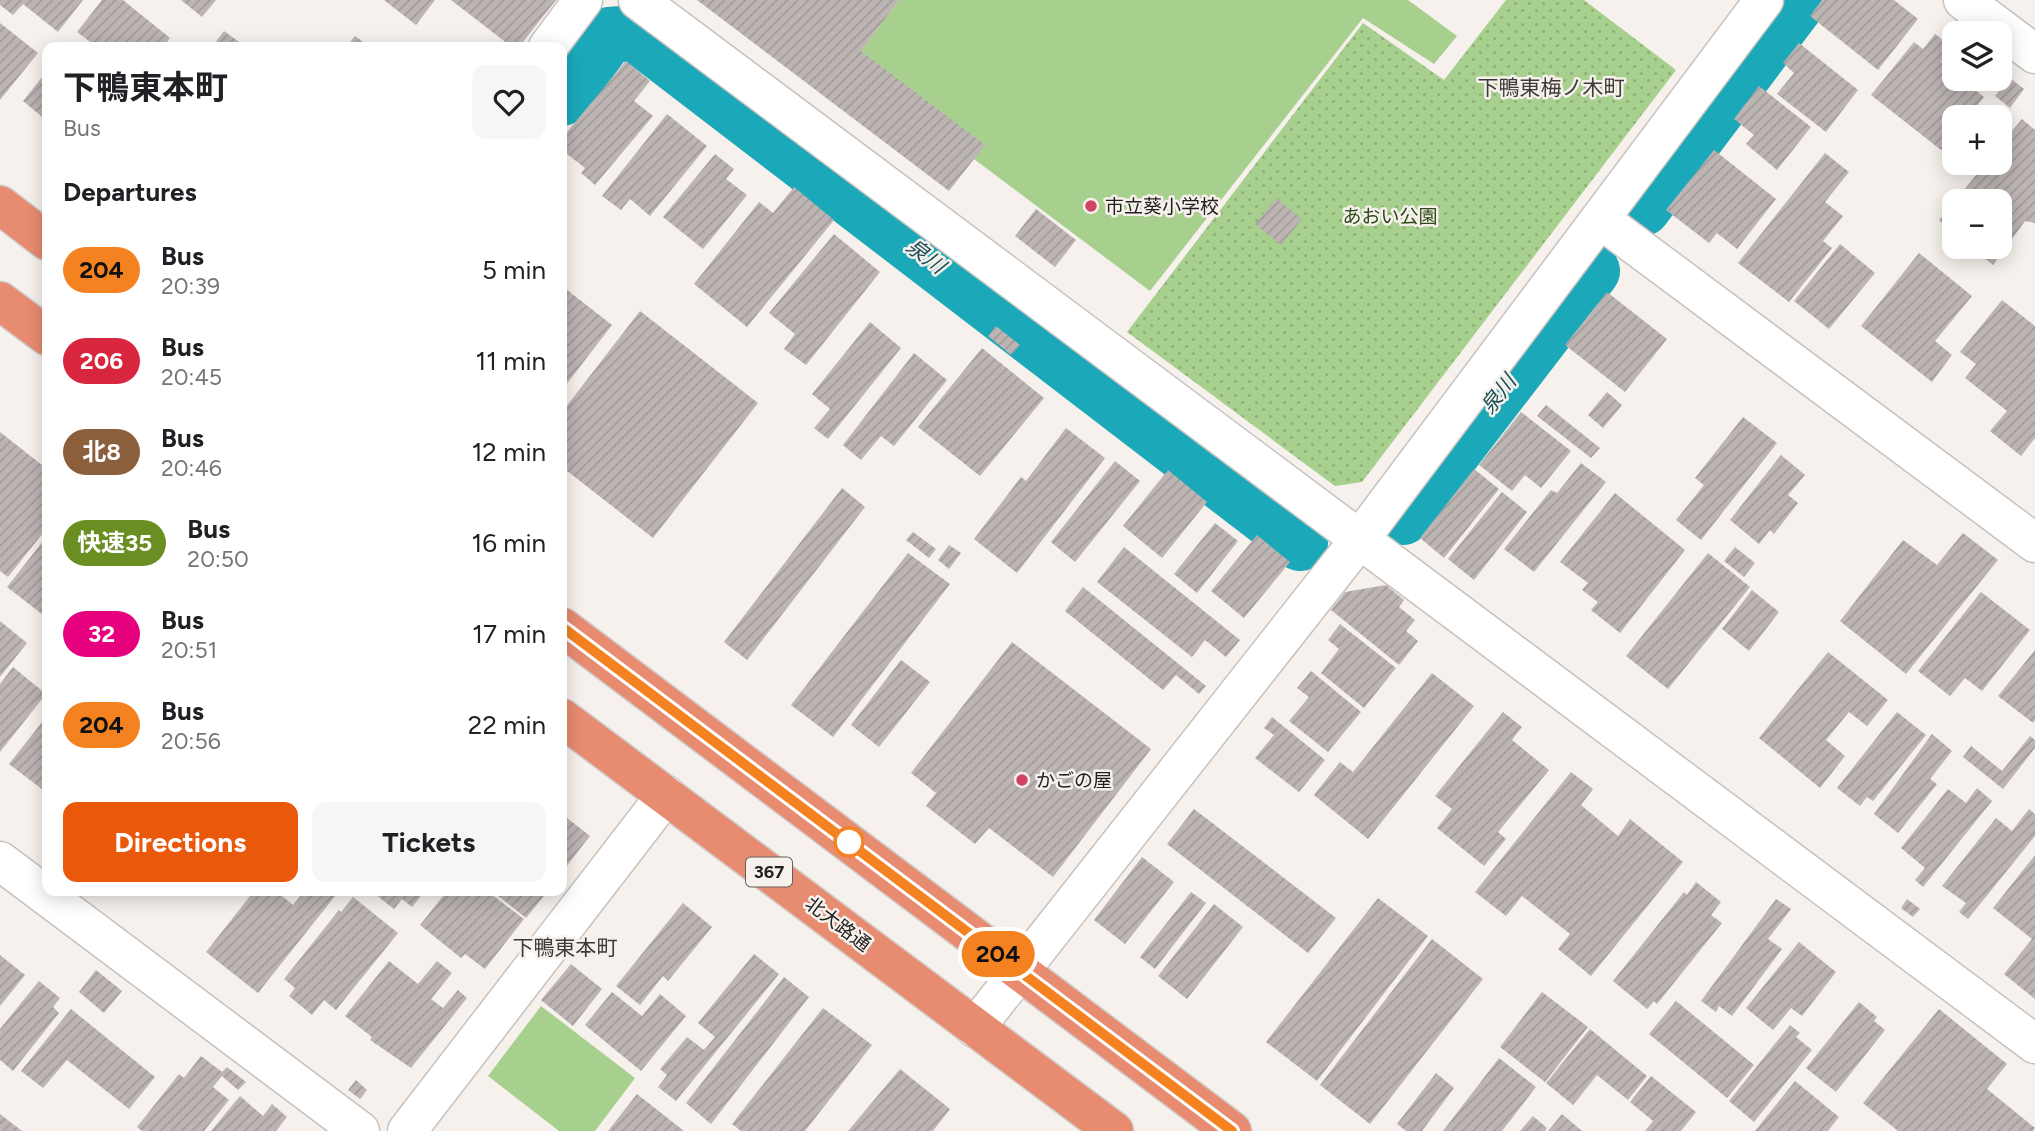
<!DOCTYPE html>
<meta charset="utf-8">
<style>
body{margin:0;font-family:Figtree,"Noto Sans JP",sans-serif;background:#f6f6f6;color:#202124;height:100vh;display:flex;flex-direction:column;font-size:26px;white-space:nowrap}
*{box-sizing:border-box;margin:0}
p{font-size:23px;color:#757577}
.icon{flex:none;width:38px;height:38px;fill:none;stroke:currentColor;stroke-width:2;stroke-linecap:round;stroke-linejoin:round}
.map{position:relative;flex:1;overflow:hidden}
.details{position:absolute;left:42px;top:42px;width:525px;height:854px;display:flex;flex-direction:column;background:#fff;border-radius:14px;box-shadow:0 4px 18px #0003}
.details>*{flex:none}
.badge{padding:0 14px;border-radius:23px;font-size:24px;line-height:46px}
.fabs{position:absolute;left:1942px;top:21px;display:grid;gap:14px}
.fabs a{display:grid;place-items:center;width:70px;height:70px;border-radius:14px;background:#fff;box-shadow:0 4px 18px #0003;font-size:35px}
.map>.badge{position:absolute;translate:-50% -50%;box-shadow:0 0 0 4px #fff}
h2{padding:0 21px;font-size:26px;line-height:63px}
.round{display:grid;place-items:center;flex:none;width:74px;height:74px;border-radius:14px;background:#f6f6f6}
.overview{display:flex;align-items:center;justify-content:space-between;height:119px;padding:0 21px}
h1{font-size:33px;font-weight:700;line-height:52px}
.cta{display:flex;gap:14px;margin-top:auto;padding:14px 21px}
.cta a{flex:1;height:80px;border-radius:14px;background:#ea580c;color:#fff;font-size:28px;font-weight:700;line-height:80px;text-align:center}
.cta a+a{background:#f6f6f6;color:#202124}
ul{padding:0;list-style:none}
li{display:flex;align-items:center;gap:21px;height:91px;padding:0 21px}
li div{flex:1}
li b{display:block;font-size:26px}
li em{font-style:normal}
li .badge{min-width:77px;font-weight:700;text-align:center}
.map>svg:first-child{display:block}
</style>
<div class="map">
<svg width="2035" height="1131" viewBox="0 0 2035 1131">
<defs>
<pattern id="park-dots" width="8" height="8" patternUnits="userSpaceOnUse" patternTransform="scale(1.75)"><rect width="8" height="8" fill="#a7cf8d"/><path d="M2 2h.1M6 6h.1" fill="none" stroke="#8fb179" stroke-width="1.8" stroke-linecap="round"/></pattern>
<pattern id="building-hatch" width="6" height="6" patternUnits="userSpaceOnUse" patternTransform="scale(1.75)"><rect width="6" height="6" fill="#bcb5b4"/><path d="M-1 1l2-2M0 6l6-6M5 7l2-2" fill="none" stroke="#a19b9a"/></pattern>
</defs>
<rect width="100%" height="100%" fill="#f6f1ec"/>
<!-- green -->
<path fill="#a7cf8d" d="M899 0H1408L1457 36 1434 64 1363 18 1150 291 974 159 861 51Z
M541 1006 635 1078 595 1131H559L488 1076Z"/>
<!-- park -->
<path fill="url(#park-dots)" d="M1506 0H1584L1676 70 1362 482 1335 486 1127 332 1363 23 1444 80Z"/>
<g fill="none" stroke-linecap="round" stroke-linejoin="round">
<!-- canal -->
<path stroke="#1ba9ba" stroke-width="56" d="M562 98 609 35 635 33 1300 543
M1643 208 1800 0
M1403 517 1592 271"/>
</g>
<!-- building -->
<path fill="url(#building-hatch)" d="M0 0H83L58 32 23 4 13 15 0 5Z
M102 0H123L170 38 163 47H97L77 32Z
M181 0H216L202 17Z
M384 0H435L416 25Z
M451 0H556L519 47H512Z
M697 0H899L861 51 985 145 949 191Z
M1822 0H1894L1918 19 1878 70 1810 16Z
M0 23 38 53 0 100Z
M224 31 246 47H212Z
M1935 34 1952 47 1941 62 1955 74V79H1961L1984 97 1968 117H1955V133L1941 150 1871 95 1914 42 1923 49Z
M355 36 370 47H346Z
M1799 43 1858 90 1826 132 1777 94 1794 73 1783 63Z
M626 61 650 81 634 101 653 116 595 185 581 173 585 168 562 150V138Z
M47 71V121L23 101Z
M2010 78 2024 89 2010 108 1995 96Z
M1759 86 1811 127 1777 170 1746 144 1754 135 1734 119Z
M667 114 707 146 650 216 630 199 621 210 602 196Z
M2022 119 2035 130V223L2025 221 1993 265 1971 247H2000V201H1955V233L1939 220 1986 163H2000V145Z
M1714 150 1776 199 1737 249 1717 233 1709 243 1666 210Z
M1825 153 1849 172 1825 202 1843 216 1823 241 1832 248 1789 302 1738 263Z
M715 154 734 169 726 179 747 195 703 249 663 217Z
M794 187 834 220 747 327 694 284 759 202 773 213Z
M1276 198 1302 219 1281 245 1255 224Z
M1036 209 1076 240 1055 267 1015 236Z
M834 234 880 272 806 365 784 349 795 334 769 313Z
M1840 244 1875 273 1829 329 1794 301Z
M1919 253 1972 296 1935 341 1952 355 1932 382 1861 326Z
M562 286 612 325 562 390Z
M1607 292 1667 339 1625 392 1565 345Z
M2002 300 2035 326V438L2021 456 1990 431 2007 411 1965 378 1976 364 1960 352Z
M640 311 758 403 653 538 562 467V412Z
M870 322 901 348 828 439 814 428 830 409 812 394Z
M996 326 1020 345 1011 355 988 336Z
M982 348 1044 398 980 476 918 427Z
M914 353 947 380 894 446 881 436 861 460 843 445Z
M1607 392 1622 405 1603 428 1588 415Z
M1546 405 1600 448 1591 458 1537 416Z
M1521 412 1571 451 1541 488 1525 475 1512 491 1479 465Z
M1743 417 1777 443 1701 540 1676 520 1704 485 1695 478Z
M1066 428 1105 458 1017 573 974 539 1021 477 1026 481Z
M0 432 47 469V528L8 577 0 571Z
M1781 455 1805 475 1788 495 1798 503 1774 534 1770 530 1759 544 1730 520Z
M1115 461 1140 481 1075 562 1051 542Z
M1581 463 1606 482 1534 572 1504 549 1551 490 1557 493Z
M1474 469 1499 489 1444 558 1420 538Z
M1168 470 1207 502 1162 558 1123 526Z
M842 488 865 507 747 660 724 642Z
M1502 492 1527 512 1474 580 1448 559Z
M1615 493 1685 550 1620 633 1591 610 1598 602 1582 590 1588 583 1560 562Z
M1215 523 1238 541 1197 593 1174 574Z
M913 532 936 549 929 558 906 540Z
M1963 533 1998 560 1906 674 1840 621 1903 540 1937 565Z
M1257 535 1290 562 1244 618 1211 591Z
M47 536V618L7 587Z
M949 545 961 553 949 569 938 560Z
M1124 547 1240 640 1226 657 1205 640 1192 657 1097 582Z
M1735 547 1755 563 1744 577 1724 561Z
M908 553 950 584 833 737 791 705Z
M1708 553 1750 587 1668 689 1626 656Z
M1386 585 1404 600 1399 607 1415 620 1406 631 1418 641 1399 665 1331 610 1345 592Z
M1083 587 1206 686 1199 694 1176 675 1163 690 1065 611Z
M1752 590 1779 612 1749 651 1722 629Z
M1981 592 2030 630 1982 691 1965 678 1950 696 1918 671Z
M0 621 27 643 0 677Z
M1340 624 1396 668 1364 708 1321 673 1339 649 1328 640Z
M1012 642 1151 749 1053 877 989 828 975 844 926 806 936 793 911 773Z
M2035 650V720L2033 723 1998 696Z
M1828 652 1888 700 1867 726 1849 712 1826 740 1845 756 1820 788 1759 738Z
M901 660 930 682 879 747 851 725Z
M13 667 46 694 0 752V684Z
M1311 671 1361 712 1328 752 1289 721 1309 697 1297 688Z
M1432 673 1474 706 1368 839 1314 795 1340 762 1353 772Z
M1503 712 1522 727 1512 740 1549 770 1498 832 1506 839 1484 866 1437 828 1452 809 1435 796Z
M1897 712 1926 735 1873 801 1867 797 1860 806 1837 788Z
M47 716V793L9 764Z
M1272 717 1325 760 1299 792 1255 758 1274 735 1264 728Z
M1932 734 1952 751 1930 779 1937 784 1898 833 1874 814Z
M2030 736 2035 740V748L2003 789 1963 757 1971 746 2002 771Z
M1571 772 1593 789 1581 805 1618 836 1630 819 1683 862 1591 976 1558 949 1570 934 1522 896 1506 916 1475 892Z
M1977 788 1992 801 1923 887 1915 880 1925 868 1901 848 1948 789 1966 803Z
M1194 809 1336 918 1308 953 1167 844Z
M2029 809 2035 814V836L1968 919 1959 912 1966 903 1942 886 1996 818 2012 831Z
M562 814 590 836 562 872Z
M2035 855V999L2004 974 2032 939 1993 908Z
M1142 857 1174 882 1125 944 1094 920Z
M1696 882 1721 902 1711 915 1722 923 1657 1004 1654 1001 1647 1009 1613 981 1684 892 1687 895Z
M254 891H276L293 905 304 891H339L258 993 206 952Z
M371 891H425L412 907 402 899 394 909Z
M447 891H487L524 919 485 969 465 954 461 958 420 925Z
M492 891H548L526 918Z
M1191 892 1206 903 1155 969 1140 957Z
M353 897 398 933 336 1010 324 1000 312 1015 289 996 295 988 284 979 339 910 341 912Z
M1378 898 1428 936 1317 1081 1266 1042Z
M1776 899 1791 909 1768 939 1782 949 1732 1016 1719 1006 1716 1012 1701 1001Z
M1907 899 1920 909 1913 917 1901 908Z
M683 903 712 927 668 981 663 976 640 1005 616 986Z
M1214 904 1243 927 1187 999 1158 976Z
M1432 939 1483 979 1370 1124 1320 1085Z
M1799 942 1836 972 1802 1016 1791 1008 1773 1030 1746 1008Z
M754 954 779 974 676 1101 658 1087 667 1075 660 1069 687 1037 704 1050 715 1037 698 1023Z
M0 955 25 975 0 1006Z
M389 961 418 984 437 961 452 973 431 999 443 1008 458 990 467 998 411 1068 370 1040 372 1037 345 1016Z
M571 964 602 989 573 1026 541 1000Z
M96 970 122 991 104 1013 79 992Z
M784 977 809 997 711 1124 686 1103Z
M39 981 60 998 53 1007 59 1013 13 1071 0 1060V1029Z
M612 992 642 1016 660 994 686 1016 641 1071 585 1025Z
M1542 992 1588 1027 1545 1082 1500 1047Z
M1676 1001 1754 1065 1727 1098 1649 1034Z
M1859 1002 1877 1017 1874 1021 1885 1030 1836 1092 1806 1068Z
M823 1008 872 1045 805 1131H741L732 1124Z
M71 1009 155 1077 129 1109 67 1060 43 1088 21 1071Z
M1939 1009 2007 1064 1987 1089 2035 1128 2033 1131H1898L1863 1103Z
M1790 1025 1800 1033 1796 1037 1812 1050 1754 1122 1729 1101Z
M1590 1029 1647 1076 1628 1100 1597 1075 1573 1105 1546 1083Z
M201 1056 222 1072 227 1067 246 1082 238 1090 222 1076 213 1087 229 1100 204 1131H142L137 1127 179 1074 184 1078Z
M1499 1058 1536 1087 1502 1131H1443Z
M900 1069 950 1109 933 1131H848Z
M1436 1073 1454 1088 1422 1131H1406L1397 1124Z
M1651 1076 1696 1112 1681 1131H1645L1653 1121 1630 1102Z
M356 1080 367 1090 360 1099 348 1090Z
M1795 1081 1839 1117 1828 1131H1755Z
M637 1094 684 1131H608Z
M240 1096 263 1116 272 1104 287 1117 276 1131H211Z
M0 1114 22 1131H0Z
M1562 1114 1582 1131H1548Z
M1533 1116 1547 1128 1545 1131H1520Z"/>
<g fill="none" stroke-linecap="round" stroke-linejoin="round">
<defs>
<path id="street" d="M638 0 2035 1044
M1963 0 2035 54
M548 47 583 0
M1600 219 2035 543
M0 861 360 1131
M975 1028 1360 539 1764 0
M407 1131 666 795"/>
<path id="highway" d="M0 205 47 241
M0 301 47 336
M562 627 1232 1131
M562 718 1114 1131"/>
</defs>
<!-- street casing -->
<use href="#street" stroke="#c7c2be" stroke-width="41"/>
<!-- highway casing -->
<use href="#highway" stroke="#cfcece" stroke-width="41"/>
<!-- street -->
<use href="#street" stroke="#fff" stroke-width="38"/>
<!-- highway -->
<use href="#highway" stroke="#e88c71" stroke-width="38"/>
</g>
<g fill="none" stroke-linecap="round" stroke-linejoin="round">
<defs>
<path id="line" d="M562 627 1232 1131"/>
</defs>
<!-- line casing -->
<use href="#line" stroke="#fff" stroke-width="16"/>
<!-- line -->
<use href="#line" stroke="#f58220" stroke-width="10"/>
</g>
<!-- markers -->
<g fill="#d14265" stroke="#f6f1ec" stroke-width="2.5">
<circle cx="1091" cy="206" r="7"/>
<circle cx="1022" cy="780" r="7"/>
</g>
<circle fill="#fff" stroke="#f58220" stroke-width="3.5" cx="849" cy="842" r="14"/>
<g text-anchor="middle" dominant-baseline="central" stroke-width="5" stroke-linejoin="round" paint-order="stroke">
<!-- shield labels -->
<rect fill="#f6f1ec" stroke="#625f5c" stroke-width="2" x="746" y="857.5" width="46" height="29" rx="5"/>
<g font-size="18" font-weight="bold" fill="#23211f">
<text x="769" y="872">367</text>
</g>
<!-- poi labels -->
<g font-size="19" fill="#23211f" stroke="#f6f1ec" text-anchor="start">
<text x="1105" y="206">市立葵小学校</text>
<text x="1036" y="780">かごの屋</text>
</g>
<!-- park labels -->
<g font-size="19" fill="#2d4915" stroke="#f6f1ec">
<text x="1390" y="216">あおい公園</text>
</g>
<!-- street labels -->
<g font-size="19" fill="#23211f" stroke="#f6f1ec">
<text transform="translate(838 924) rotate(37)">北大路通</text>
</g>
<!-- neighbourhood labels -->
<g font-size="21" fill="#3e3a37" stroke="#f6f1ec">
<text x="1551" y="87">下鴨東梅ノ木町</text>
<text x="565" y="947">下鴨東本町</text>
</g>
<!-- water labels -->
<g font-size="21" font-style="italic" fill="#184e56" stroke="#f6f1ec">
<text transform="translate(926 256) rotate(37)">泉川</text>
<text transform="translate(1498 394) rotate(-52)">泉川</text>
</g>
</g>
</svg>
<div class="fabs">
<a><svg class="icon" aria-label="layers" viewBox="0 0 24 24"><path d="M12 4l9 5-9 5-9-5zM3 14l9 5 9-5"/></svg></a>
<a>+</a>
<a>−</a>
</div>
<b class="badge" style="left:998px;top:954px;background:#f58220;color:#111">204</b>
<section class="details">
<div class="overview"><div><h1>下鴨東本町</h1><p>Bus</p></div><a class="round"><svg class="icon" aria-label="heart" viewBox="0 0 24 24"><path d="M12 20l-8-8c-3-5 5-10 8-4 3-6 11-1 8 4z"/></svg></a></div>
<h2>Departures</h2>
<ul>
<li><span class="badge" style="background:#f58220;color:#111">204</span><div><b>Bus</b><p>20:39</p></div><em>5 min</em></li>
<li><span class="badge" style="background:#d7263d;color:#fff">206</span><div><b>Bus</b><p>20:45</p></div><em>11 min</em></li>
<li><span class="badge" style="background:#8b5e3c;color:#fff">北8</span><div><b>Bus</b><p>20:46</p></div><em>12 min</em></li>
<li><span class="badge" style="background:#6b8e23;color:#fff">快速35</span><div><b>Bus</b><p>20:50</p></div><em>16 min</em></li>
<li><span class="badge" style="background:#e6007e;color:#fff">32</span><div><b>Bus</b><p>20:51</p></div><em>17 min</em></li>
<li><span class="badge" style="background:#f58220;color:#111">204</span><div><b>Bus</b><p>20:56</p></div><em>22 min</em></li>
</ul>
<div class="cta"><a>Directions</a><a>Tickets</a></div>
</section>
</div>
